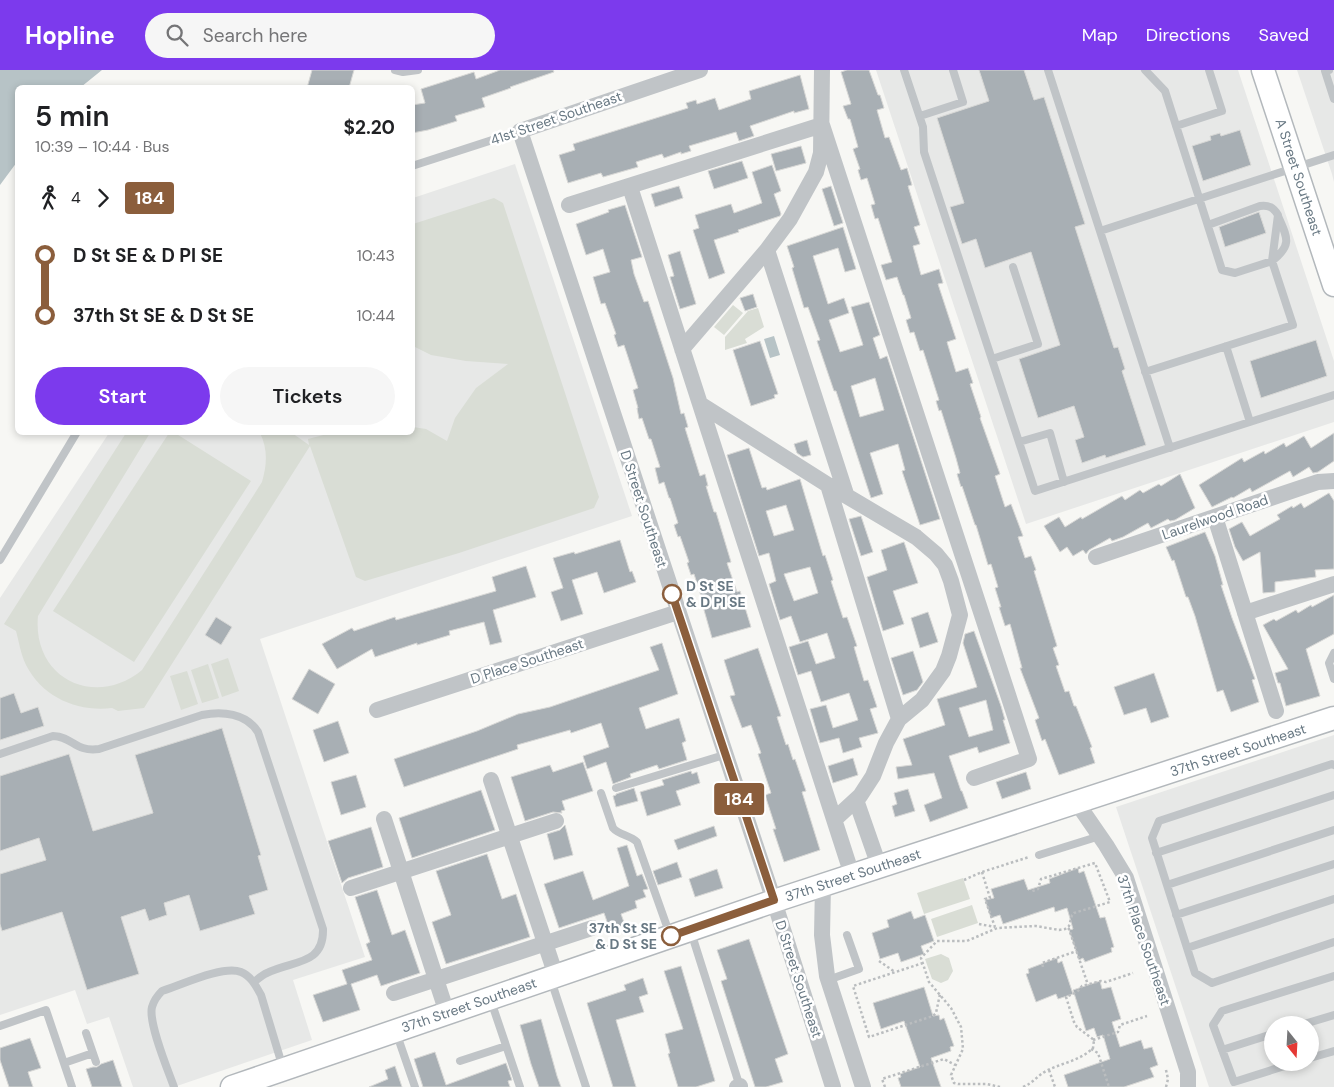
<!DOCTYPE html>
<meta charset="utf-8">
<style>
body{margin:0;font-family:"DM Sans",sans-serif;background:#f6f6f6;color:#202124;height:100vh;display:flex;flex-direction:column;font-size:19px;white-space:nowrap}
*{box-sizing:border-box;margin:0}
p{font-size:16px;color:#757577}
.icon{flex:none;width:28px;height:28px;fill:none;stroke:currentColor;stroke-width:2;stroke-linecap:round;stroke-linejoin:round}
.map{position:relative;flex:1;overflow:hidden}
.panel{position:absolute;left:15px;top:15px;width:400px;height:350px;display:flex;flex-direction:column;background:#fff;border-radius:8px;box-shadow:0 2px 8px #0003}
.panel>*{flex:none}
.badge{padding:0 10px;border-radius:4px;font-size:18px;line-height:32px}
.needle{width:32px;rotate:162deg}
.buttons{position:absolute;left:1264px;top:946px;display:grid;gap:10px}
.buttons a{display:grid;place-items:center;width:55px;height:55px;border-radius:50%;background:#fff;box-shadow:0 2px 8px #0003;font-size:25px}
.map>.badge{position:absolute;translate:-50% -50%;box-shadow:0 0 0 2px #fff}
.legs{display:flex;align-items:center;gap:8px;height:55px;padding:0 20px;font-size:16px}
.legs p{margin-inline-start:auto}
.headline{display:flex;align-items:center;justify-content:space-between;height:85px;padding:0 20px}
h1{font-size:28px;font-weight:600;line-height:38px}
.primary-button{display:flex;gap:10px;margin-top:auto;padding:10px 20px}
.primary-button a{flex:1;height:58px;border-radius:30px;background:#7c3aed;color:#fff;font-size:20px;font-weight:600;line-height:58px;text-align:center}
.primary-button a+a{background:#f6f6f6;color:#202124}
ul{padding:0 20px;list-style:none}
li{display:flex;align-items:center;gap:18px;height:60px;font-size:19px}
li i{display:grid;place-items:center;width:8px;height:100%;margin:0 6px;background:currentColor}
li i::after{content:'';width:12px;height:12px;margin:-6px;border:4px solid;border-radius:50%;background:#fff}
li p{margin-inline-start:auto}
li:first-child i{background:linear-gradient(#0000 50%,currentColor 0)}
li:last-child i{background:linear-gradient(currentColor 50%,#0000 0)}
header{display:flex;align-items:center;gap:30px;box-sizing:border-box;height:70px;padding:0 25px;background:#7c3aed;color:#fff}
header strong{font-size:24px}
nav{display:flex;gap:28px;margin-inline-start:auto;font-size:18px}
.search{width:350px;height:45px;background:#f6f6f6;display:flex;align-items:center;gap:12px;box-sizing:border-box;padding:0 18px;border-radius:28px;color:#757577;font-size:19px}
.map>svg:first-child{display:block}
</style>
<header>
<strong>Hopline</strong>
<div class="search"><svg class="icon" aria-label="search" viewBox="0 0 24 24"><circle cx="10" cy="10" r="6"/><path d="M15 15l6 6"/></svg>Search here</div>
<nav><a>Map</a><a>Directions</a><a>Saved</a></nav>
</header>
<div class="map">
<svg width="1334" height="1017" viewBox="0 0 1334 1017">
<rect width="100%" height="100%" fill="#f7f7f4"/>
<!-- built -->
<path fill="#e7e8e7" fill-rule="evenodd" d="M876 0H1238L1334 291V352L1026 454Z
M1297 0H1334V112L1332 104Z
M515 94 632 446 260 569 365 887 293 910 312 970 174 1017H133L109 947 87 954 75 920 0 945V528L109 363 412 362 413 128Z
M1334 665V1017H1209L1116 737ZM1272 955H1310V992H1272Z"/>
<!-- green -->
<path fill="#d9ddd5" d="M494 128 503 133 599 427 594 438 459 483 365 511 356 507 310 376 144 638 118 641 112 638C78 642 43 628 26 595 21 585 19 572 16 561L4 554 126 363H150L38 546C32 608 95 639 142 600L262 412C267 395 268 379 260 363H292L309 375 308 369 331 363 412 362 413 357 426 359 447 371 455 348 476 318 508 294 466 291 431 285 413 276V154Z
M733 235 743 243 724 265 714 257Z
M758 238 764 257 745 269 747 273 725 280V267L748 241Z
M169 363H175L251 411 134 592 53 541Z
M228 588 239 621 222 627 211 594Z
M208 594 219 628 202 633 191 600Z
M187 601 198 634 181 640 170 606Z
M963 808 970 829 924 844 917 823Z
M972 835 978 853 937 867 931 849Z
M941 884 949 888 953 901 948 910 941 913 932 909 925 889Z"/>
<!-- water -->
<path fill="#b7c3c6" d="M0 0H102L81 17 18 18 17 92 0 115Z
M774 266 780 285 770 288 764 269Z"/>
<!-- building -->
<path fill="#a8afb4" stroke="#d8d8d6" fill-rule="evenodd" d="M312 0H354L349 18H307Z
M500 0H553L554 2 510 17 511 18 482 28 485 37 455 46 457 51 428 60 412 63V35L425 33 421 19 474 2 476 9Z
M847 0H869L878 25H880L884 38 877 40 885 68 889 67 901 100 907 98 912 115 908 116 920 155 914 157 920 174 913 176 921 205 939 199 943 213 938 214 956 269 947 272 956 302 968 298 973 313 970 314 981 347 980 348 1000 404 995 406 1005 437 1011 434 1023 466 1018 467 1025 488 1031 486 1036 500 1034 501 1057 576 1053 578 1059 595 1056 596 1065 622 1069 621 1074 636H1076L1092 677 1090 678 1095 693 1059 705 1045 669 1042 671 1035 650 1039 648 1020 598H1022L1010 554 1005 556 999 537H1001L995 518 998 517 991 494 988 495 976 455H975L962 416 961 417 957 404 960 403 956 388 941 340 939 341 936 331 939 330 923 280 920 281 914 262 910 263 906 250 911 248 904 225H903L897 207 886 210 881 195 892 192 878 148 875 149 871 135 875 134 867 108 861 110 858 100 860 99 853 79 858 77 850 49H848L843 36 851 34 841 2Z
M979 0H1024L1034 30 1044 27 1085 154 1075 157 1114 278 1118 277 1125 299 1122 301 1146 375 1106 388 1105 385 1082 393 1075 370 1084 367 1074 336 1038 348 1019 289 1060 275 1031 182 985 198 976 169 962 174 950 137 964 133 937 48 989 31Z
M800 5 809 39 794 43V41L750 56 754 66 739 71 736 62 689 76 691 81 681 84V82L664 88 662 84 636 92 638 97 603 107 601 103 568 113 559 85 575 80 573 74 688 38 686 33 696 30 697 34 715 28 719 40 751 29 749 21Z
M1240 60 1251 95 1203 111 1192 76 1211 70 1210 66 1220 63 1221 66Z
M801 76 806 93 776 101 771 84Z
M742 91 748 108 714 119 708 101Z
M772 95 781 121 774 124 781 144 780 146 738 160 739 162 714 170 725 203 709 209 693 160 699 158 695 145 731 134 734 143 762 133 752 102Z
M679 116 683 128 655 137 651 124Z
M831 116 843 153 834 156 822 119Z
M625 135 642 187 631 190 634 204 644 232 648 231 673 308 681 344 684 343 688 357 685 358 700 406 705 404 708 416H706L714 442H716L731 492 727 493 737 522 740 521 751 557 712 568 702 533 703 532 694 504 691 505 687 493 689 492 680 466 678 467 674 455 678 453 670 428H669L664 412 659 414 655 398 660 397 651 369H649L642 348 639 349 637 338H638L633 320 638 318 628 287 624 275 618 277 614 265 616 264 605 233 601 234 593 207 610 202 603 179 586 185 576 154 609 142 608 140Z
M1259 142 1266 163 1225 177 1219 157Z
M843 157 856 199 845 202 838 178 813 186 828 234 844 228 849 243 829 250 840 282 863 275 851 237 869 232 880 265 873 268 880 289 887 286 940 449 920 455 902 401 905 400 898 374 870 383 883 424 871 428 836 321H834L817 271 820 270 808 237 804 238 792 198 794 197 787 176ZM875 308 884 340 860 347 851 316Z
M680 181 696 234 680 239 670 207 674 206 668 185Z
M753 224 757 237 745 241 740 228Z
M1316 270 1327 306 1261 328 1250 291Z
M760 271 778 324 774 325 775 328 751 336 733 280Z
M1334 363V391L1318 402 1313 403 1309 397 1293 407 1290 401 1252 422 1250 418 1233 428 1232 427 1212 437 1199 415 1242 388 1244 392 1264 381 1265 384 1284 373 1286 377 1304 366 1311 378Z
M807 370 811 385 803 387 797 383 794 374Z
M749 378 762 418 766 417 767 420 800 409 823 486 825 485 833 510 831 511 843 548 847 547 857 576 854 577 864 611 868 610 877 637 870 639 878 663 859 668 862 677 843 683 839 668 820 673 810 639 826 635 833 658 858 650 849 623 821 632 811 601 798 605 789 577 808 571 816 594 835 588 827 563 800 572 791 546 780 550 769 514 776 511 769 483 759 486 727 385ZM786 435 794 460 774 466 766 441ZM810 497 818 523 794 531 784 504Z
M1180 404 1195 438 1175 450 1170 451 1168 449 1151 458 1148 453 1123 467 1112 471 1110 468 1089 480 1086 484 1083 480 1073 486 1067 477 1060 482 1044 456 1059 447 1065 457 1081 447 1082 449 1122 426 1125 430 1140 420 1143 423 1159 414 1161 416Z
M1329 423 1334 431V499L1315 500 1316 507 1275 512V522L1263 523 1260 482 1243 491 1235 477 1229 459 1242 452 1250 466 1280 449 1277 445 1292 436 1293 438 1301 433 1304 438Z
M861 446 873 482 861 486 849 449Z
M1205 462 1215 486 1223 515H1221L1232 548 1255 609 1252 610 1259 632 1231 642 1223 620 1217 622 1195 546 1188 527H1186L1174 490 1172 491 1166 477Z
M620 470 630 502 632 501 636 512 604 523 597 502 572 510 583 544 561 551 551 522 563 518 553 488 574 482 575 484Z
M904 472 918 513 893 521 904 554 883 561 867 507 887 500 881 480Z
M526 496 536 527 493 540 502 572 490 575 484 552 449 561 450 565 417 575V573L375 587 372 579 337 599 322 574 352 558 354 561 395 547 396 550 496 521 492 507Z
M1334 525V564L1306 579 1320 626 1286 636 1280 613H1278L1275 603 1288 599 1263 555 1274 549 1276 551 1296 540 1298 543 1311 535 1312 537Z
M928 542 938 572 920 578 911 548Z
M216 547 232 557 221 575 205 565Z
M974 561 1001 636 1005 650H1003L1010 673 979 683 977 677 949 686 961 721H962L968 738 930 752 924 735 942 728 934 703 898 709 896 697 912 695 903 669 945 655 937 629 977 617 963 573 965 564ZM986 630 993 660 969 667 959 638Z
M662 573 678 624 639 638 646 659 679 648 686 671 682 673 687 690 659 699 657 695 630 704 631 707 613 714 606 692 587 699 583 686 609 677 601 653 571 663 570 660 517 675 518 679 404 717 394 689 477 661 518 644 550 637 659 600 650 577Z
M758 578 781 646 777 647 786 675 788 674 793 690 795 689 806 721 802 722 820 780 784 792 773 759H776L765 725 771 723 758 684 761 683 751 655 742 658 730 626 735 625 724 590Z
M913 581 923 612 917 620 903 625 891 588Z
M309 599 335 614 318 644 292 629Z
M1154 603 1169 647 1151 653 1146 638 1124 645 1114 617Z
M14 623 21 643 38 637 44 656 0 670V628Z
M338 651 349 683 324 692 313 660Z
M222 658 261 785 258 786 268 820 249 826 255 844 200 861 189 825 164 833 167 845 149 851 145 839 121 847 139 904 87 920 62 842 2 861 0 854V804L46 790 39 768 0 781V706L69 684 93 761 153 743 135 685Z
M853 688 858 705 833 713 828 696Z
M583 692 593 721 562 731 565 740 561 741 562 743 553 742 525 751 511 707 550 695 553 702Z
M691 701 692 704 697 702 700 713 676 721 681 735 647 746 640 722 664 715 662 710Z
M1026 702 1031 719 1002 729 996 712Z
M356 705 366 737 341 745 331 712Z
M634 718 638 731 616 737 613 726 616 725V724Z
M908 719 915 741 895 747 892 736 897 734 894 723Z
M481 720 495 760 412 788 399 748Z
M565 755 573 785 554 790 547 764 560 760Z
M714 756 717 766 678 780 674 770Z
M371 757 383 797 348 808 342 813 328 771Z
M627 775 637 806 642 804 648 819 643 820 646 827 635 831 637 838 621 844 625 855 610 860 604 843 559 858 544 814 583 801 593 830 629 816 617 778Z
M487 784 502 829 516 824 530 867 446 894 432 852 451 845 436 801Z
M677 792 682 807 658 815 653 801Z
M1078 798 1079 803 1084 801 1100 848 1105 847 1114 877 1111 878 1112 882 1085 892 1083 888 1079 890 1069 860 1073 859 1067 838 1055 842 1054 837 1003 854 1000 845 991 848 985 830 994 828 991 819 1024 809 1028 820 1050 813 1049 809Z
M717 799 723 818 695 827 689 809Z
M377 820 392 865 405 860 420 903 381 916 377 905 351 914 360 940 323 952 313 925 347 914 342 900 372 890 366 874 370 872 355 827Z
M911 841 914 849 925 845 934 871 921 876 924 884 901 892 898 883 880 889 872 863 889 857 887 850Z
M749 869 788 984 775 989 783 1012 766 1017H755L721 911 727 909 717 880Z
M1057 888 1058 893 1062 891 1073 924 1058 929 1056 924 1036 932 1026 904 1029 903 1028 899Z
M681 896 715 1011 696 1017H678L668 984 670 983 665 964 683 959 664 901Z
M643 908 648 924 639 927 644 942 616 950 636 1017H613L587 933 626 920 624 915Z
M1100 911 1102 919 1111 917 1121 949 1112 952 1120 977 1141 970 1144 979 1152 977 1158 995 1150 998 1154 1007 1124 1017H1068L1064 1005 1110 989 1103 965 1097 967 1094 958 1086 961 1073 920Z
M924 917 933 946 939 945 940 950 944 948 954 976 950 977 951 981 931 988 941 1017H901L898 1008 901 1007 900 1004 920 997 904 951 881 959 873 933Z
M541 949 557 1006 561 1017H539L531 994 520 955Z
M30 968 41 998 28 1002 33 1017H9L0 990V978Z
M435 982 446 1015 506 993 512 1010 508 1011 510 1017H423L414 989Z
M113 990 122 1017H92L86 999 93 997H97L101 994Z
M395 996 402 1017H369L388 1009 385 1000Z"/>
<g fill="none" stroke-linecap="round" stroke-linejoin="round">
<defs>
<path id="secondary" d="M1263 0 1334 215
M232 1017 774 831 1334 648"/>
</defs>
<!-- secondary casing -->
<use href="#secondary" stroke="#b3b8bc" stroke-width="25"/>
<!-- path -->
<path stroke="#babdbf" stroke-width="2.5" stroke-dasharray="2.5 2.5" stroke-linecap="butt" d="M982 802 990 828 985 829 995 857
M964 810 982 802 1029 787
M979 854 995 857
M1068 858 1069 859 1088 915
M879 891 895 902
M923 893 853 916 869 967 933 946 936 943 940 924
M1043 897 1042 893 1077 881
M1093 970 1118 962 1120 955 1147 946
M1091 979 1098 983 1109 1017
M1049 1000 1055 1017
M885 1017 882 1009 944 989 955 995
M1000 1017 987 1014H958L954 1013 951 1005 963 979 961 957 951 938 929 912 921 888 937 871H967L997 858 1036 856 1059 860 1065 859 1069 856 1072 845 1074 843 1110 832 1095 793 1041 809 1038 819 1030 822
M1023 1017C1033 1013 1037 1006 1046 1001 1061 993 1080 991 1093 978L1094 970 1077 957 1074 952 1066 927 1077 922 1082 916 1101 911 1106 912 1133 903
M1166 1017 1168 1009 1166 1000"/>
<!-- lane -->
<path stroke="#c0c4c7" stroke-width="8" d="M395 0 403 2 418 0
M904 0 923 57 924 82 1035 421 1334 325
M1048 0 1170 378
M1145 0 1165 21 1222 200 1235 203 1272 191 1293 255 1145 302
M1329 0 1325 1 1334 29
M920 46 963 32 953 0
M1176 56 1222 41 1209 0
M412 96 520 61
M1208 155 1260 136C1269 135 1273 137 1278 145L1272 191
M1100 161 1334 85
M1272 191C1293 175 1287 167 1278 146
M1226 276 1250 352
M992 289 1038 274 1013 197
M1019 372 1050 363 1064 412
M0 490 77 362
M1334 583 1329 593 1334 609
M0 684 53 666C74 667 74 682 99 679L202 645C222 641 246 643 258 662L323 859C324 896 292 890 267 903 262 905 258 909 254 912
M1334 695 1332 694 1159 751 1152 768 1195 903 1212 913 1334 872
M616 718 724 685
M601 723 613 758C619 765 630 765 637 772L670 865
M1156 783 1334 725
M1039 785 1100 766
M1167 815 1334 760
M1176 845 1334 794
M691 862 740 1017
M1187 878 1334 829
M551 910 586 1017
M828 910 859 899 847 865
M491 931 520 1017
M1301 955 1334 945
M0 956 46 940 72 1017
M396 962 415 1017
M86 963 96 992
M1222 980 1272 964
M1310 988 1334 981
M460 991 506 976
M1297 992 1234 1012 1213 955 1222 941 1334 906
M64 993 93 983
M174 1017C168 1000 148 953 152 937 154 930 157 926 162 921 181 915 223 895 241 902 251 906 256 916 261 925L283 998"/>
<!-- street -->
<path stroke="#c0c4c7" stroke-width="16" d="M700 0 520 61 774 831 833 1017
M630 117 852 805
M569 135 822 55 1029 689 974 708
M767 180 846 424
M682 279 767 180 790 149 816 102 821 83 822 0
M700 334 828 415 916 467 936 484 945 495 951 511 960 545 949 586 943 601 922 630 899 649 886 673 873 706 860 726 835 749
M828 415 899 649
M1215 447 1276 641
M1096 487 1318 412 1334 411
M1245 543 1334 514
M377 640 678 542
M491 710 556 906
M856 730 879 796
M1077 733 1106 775 1126 808 1188 1002V1017
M384 749 447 943
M823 815 822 865 827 906 863 1017
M351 818 556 751
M394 923 592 858
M737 1017 740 1016"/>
<!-- secondary -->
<use href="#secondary" stroke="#fff" stroke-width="22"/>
</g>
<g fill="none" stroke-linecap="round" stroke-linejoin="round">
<defs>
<path id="line-1" d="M671 866 774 830 672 524"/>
</defs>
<!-- line-1 casing -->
<use href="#line-1" stroke="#fff" stroke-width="11"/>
<!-- line-1 -->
<use href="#line-1" stroke="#8b5e3c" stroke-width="8"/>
</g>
<!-- markers -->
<g fill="#fff" stroke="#8b5e3c" stroke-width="2.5">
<circle cx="672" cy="524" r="9"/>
<circle cx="671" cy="866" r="9"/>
</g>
<g text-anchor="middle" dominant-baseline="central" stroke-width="5" stroke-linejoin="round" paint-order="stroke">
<!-- street labels -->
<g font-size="14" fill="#687883" stroke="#fff">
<text transform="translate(556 48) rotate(-19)">41st Street Southeast</text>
<text transform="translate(1299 107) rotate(72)">A Street Southeast</text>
<text transform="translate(644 439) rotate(72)">D Street Southeast</text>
<text transform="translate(1215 447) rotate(-19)">Laurelwood Road</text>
<text transform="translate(527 591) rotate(-18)">D Place Southeast</text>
<text transform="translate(1238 680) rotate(-18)">37th Street Southeast</text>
<text transform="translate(853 805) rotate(-18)">37th Street Southeast</text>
<text transform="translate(1144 870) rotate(71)">37th Place Southeast</text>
<text transform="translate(799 909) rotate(72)">D Street Southeast</text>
<text transform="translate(469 935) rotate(-19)">37th Street Southeast</text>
</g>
<!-- stop labels -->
<g font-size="14" font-weight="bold" fill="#687883" stroke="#fff" text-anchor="start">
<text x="686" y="516">D St SE<tspan x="686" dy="16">&amp; D Pl SE</tspan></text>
<text x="657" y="858" text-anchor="end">37th St SE<tspan x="657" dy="16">&amp; D St SE</tspan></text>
</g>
</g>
</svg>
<div class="buttons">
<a><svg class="needle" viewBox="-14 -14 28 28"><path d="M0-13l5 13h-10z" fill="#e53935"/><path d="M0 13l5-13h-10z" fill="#757577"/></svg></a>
</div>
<b class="badge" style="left:739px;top:729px;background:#8b5e3c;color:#fff">184</b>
<section class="panel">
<div class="headline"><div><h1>5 min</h1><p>10:39 – 10:44 · Bus</p></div><b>$2.20</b></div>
<div class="legs"><svg class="icon" aria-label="walk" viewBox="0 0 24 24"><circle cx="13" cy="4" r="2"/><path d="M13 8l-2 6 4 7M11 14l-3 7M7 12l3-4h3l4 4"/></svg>4<svg class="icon" aria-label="forward" viewBox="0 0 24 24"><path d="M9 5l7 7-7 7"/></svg><b class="badge" style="background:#8b5e3c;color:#fff">184</b></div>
<ul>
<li><i style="color:#8b5e3c"></i><b>D St SE &amp; D Pl SE</b><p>10:43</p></li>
<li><i style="color:#8b5e3c"></i><b>37th St SE &amp; D St SE</b><p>10:44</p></li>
</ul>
<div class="primary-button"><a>Start</a><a>Tickets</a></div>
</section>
</div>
